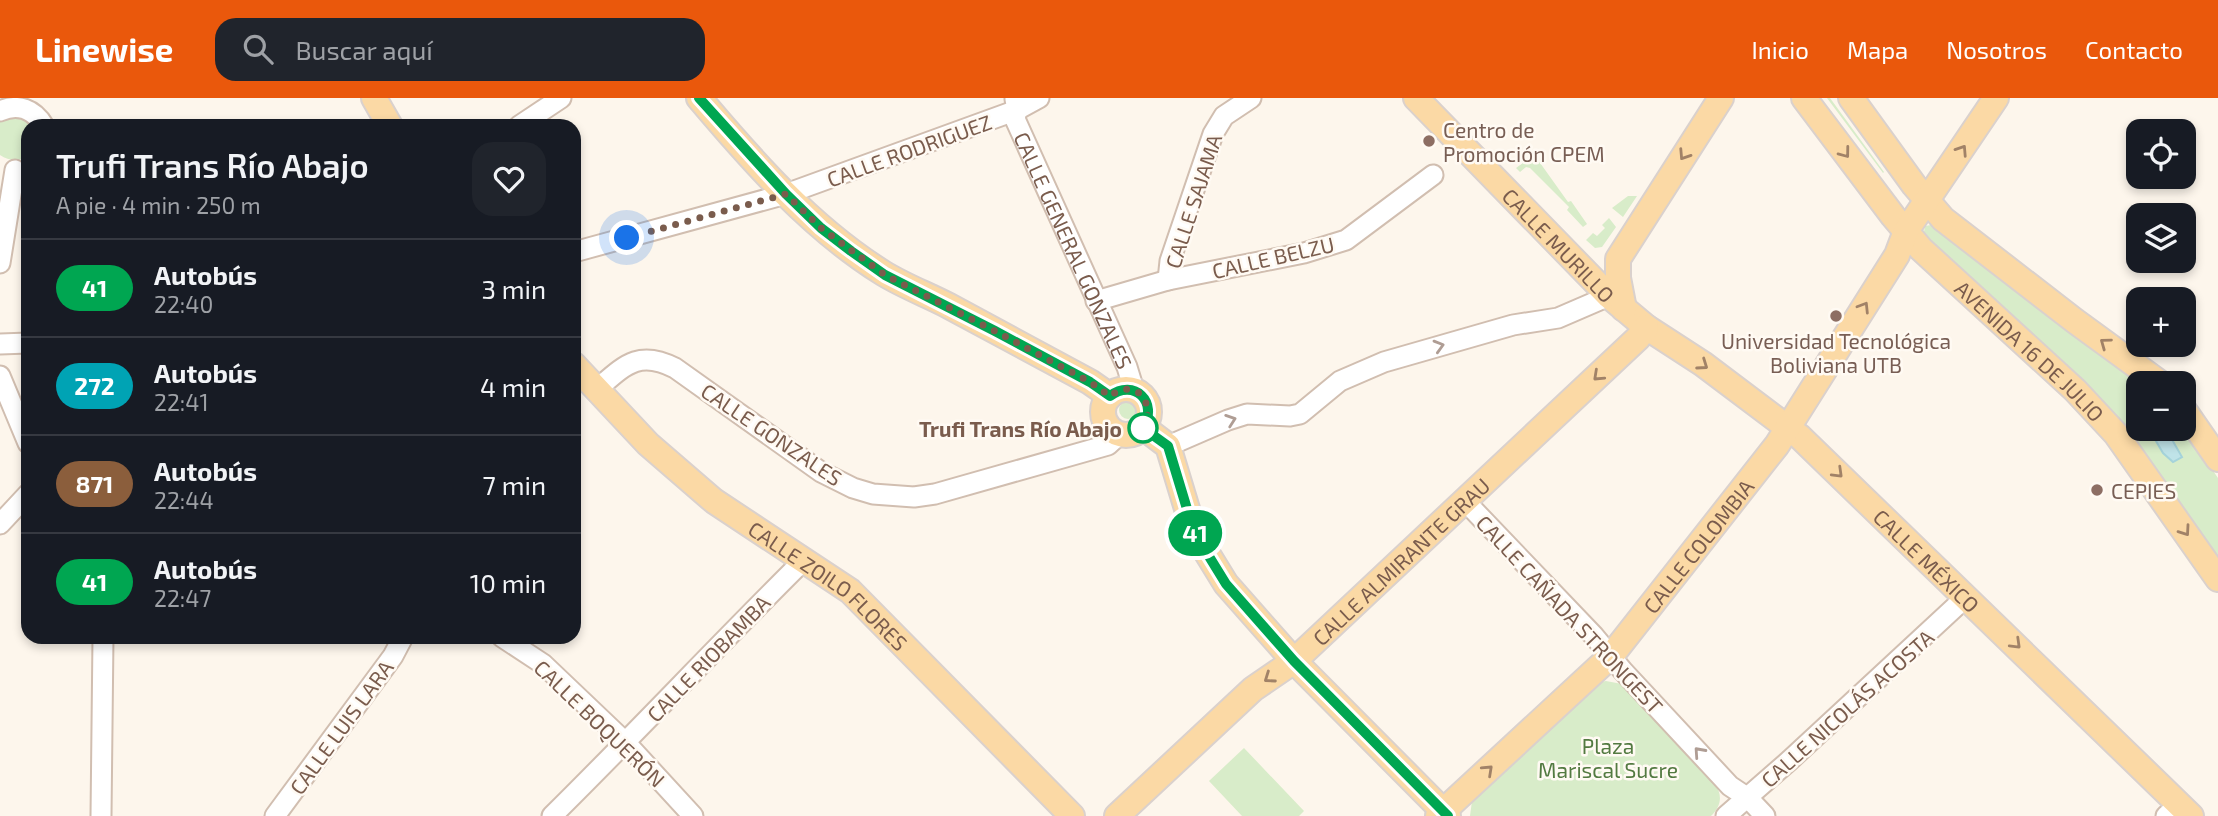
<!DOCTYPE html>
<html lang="es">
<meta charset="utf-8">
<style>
body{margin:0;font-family:"Exo 2",sans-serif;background:#20242c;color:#f1f3f6;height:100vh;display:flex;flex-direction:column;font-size:26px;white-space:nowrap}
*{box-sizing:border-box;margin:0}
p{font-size:23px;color:#9ea1a6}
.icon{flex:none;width:38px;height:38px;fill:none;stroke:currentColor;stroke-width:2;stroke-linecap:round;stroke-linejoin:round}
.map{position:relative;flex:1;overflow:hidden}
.panel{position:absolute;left:21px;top:21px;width:560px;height:525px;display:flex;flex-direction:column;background:#171b24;border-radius:21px;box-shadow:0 4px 10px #0003}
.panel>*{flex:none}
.badge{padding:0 14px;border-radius:23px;font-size:24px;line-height:46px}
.tools{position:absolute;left:2126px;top:21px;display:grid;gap:14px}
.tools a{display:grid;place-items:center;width:70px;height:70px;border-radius:14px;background:#171b24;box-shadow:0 4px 10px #0003;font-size:35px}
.you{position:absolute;width:35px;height:35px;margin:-18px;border:5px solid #fff;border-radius:50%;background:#1a73e8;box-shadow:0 0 0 10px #1a73e833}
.map>.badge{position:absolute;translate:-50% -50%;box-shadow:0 0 0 4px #fff}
.round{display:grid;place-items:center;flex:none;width:74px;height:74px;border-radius:21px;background:#20242c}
.summary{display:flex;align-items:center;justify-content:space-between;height:119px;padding:0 35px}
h1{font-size:33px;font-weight:600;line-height:52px}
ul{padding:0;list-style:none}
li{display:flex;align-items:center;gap:21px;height:98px;padding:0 35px;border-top:2px solid #363941}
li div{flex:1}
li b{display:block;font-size:26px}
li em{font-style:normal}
li .badge{min-width:77px;font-weight:700;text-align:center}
header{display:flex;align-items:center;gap:42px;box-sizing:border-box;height:98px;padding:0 35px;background:#ea580c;color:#fff}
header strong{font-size:33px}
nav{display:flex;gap:38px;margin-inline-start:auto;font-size:24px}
.search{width:490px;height:63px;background:#20242c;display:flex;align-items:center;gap:18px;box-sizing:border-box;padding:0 24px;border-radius:21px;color:#9ea1a6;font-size:26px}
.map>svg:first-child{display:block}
</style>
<header>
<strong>Linewise</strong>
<div class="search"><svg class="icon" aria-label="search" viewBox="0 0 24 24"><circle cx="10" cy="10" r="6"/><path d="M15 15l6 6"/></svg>Buscar aquí</div>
<nav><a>Inicio</a><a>Mapa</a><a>Nosotros</a><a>Contacto</a></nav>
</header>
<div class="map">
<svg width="2218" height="718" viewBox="0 0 2218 718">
<rect width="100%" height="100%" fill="#fdf6ec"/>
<!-- green -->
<path fill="#d8ecc9" d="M1827 0H1830L1884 74 1883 75Z
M8 19H23L33 28H28V58C19 64 9 63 0 57V24Z
M1530 60 1535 64 1538 62 1568 104 1571 103 1587 126 1583 129 1567 112 1569 109 1530 70 1526 69 1520 74 1516 70Z
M1628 98H1637L1623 119 1612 110Z
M1609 120 1616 129 1602 149 1595 150 1586 142 1593 135 1597 138 1605 130 1602 127Z
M1931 127 1963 148 2142 285H2138V331L2184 330 2218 380V464L2123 326 2077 280 1954 167 1924 134 1925 128Z
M1119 312a9 9 0 1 1 18 0a9 9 0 1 1-18 0Z
M1606 583 1622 586 1715 686C1723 698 1721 708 1711 718H1470L1472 703 1601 584Z
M1244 650 1304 713 1299 718H1242L1209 683Z"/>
<!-- water -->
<path fill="#bfe3e8" stroke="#a5d3da" stroke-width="2" d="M2149 331H2166L2182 359 2173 364 2163 355Z"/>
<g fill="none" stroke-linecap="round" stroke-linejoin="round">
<defs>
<g id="minor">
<path id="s1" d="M1015 1 1017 12 1015 21 1127 269 1134 292"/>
<path d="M0 13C18 5 34 11 44 28"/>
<path d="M519 28 561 0"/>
<path d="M574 154 786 96 1017 12 1039 0"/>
<path d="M0 165 15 72"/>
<path d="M1168 182 1170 163 1213 36 1224 18 1251 0"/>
<path d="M1096 203 1168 182 1304 155 1346 142 1433 77"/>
<path d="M0 246 28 245"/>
<path d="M0 278 28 345"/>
<path d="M596 292C624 268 638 251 675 270L821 374 853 390 873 396 914 399 935 396 1108 347 1120 336"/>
<path d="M1168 348 1228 322 1247 316 1290 318 1300 316 1340 283 1384 264 1513 227 1558 220 1609 198"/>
<path d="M1464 402 1594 538 1623 573 1730 688 1748 700 1765 718"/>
<path d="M0 426 28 396"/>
<path d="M502 539 543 566 626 645 693 718"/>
<path d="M101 718 103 539"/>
<path d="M275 718 393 558 403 539"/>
<path d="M552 718C637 634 719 546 804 462"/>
<path d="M1726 718 1790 662 1966 499"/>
<path d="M2166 718 2179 706"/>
</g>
<g id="major">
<path d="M374 0 390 28"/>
<path d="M699 0C753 64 811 130 883 175 904 188 928 197 949 208 996 233 1043 259 1090 284L1110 298"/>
<path id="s2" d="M1416 0 1609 198 1646 229 1703 266 1800 339 2191 718"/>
<path id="s3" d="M1804 0 1893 118 1921 151 2075 292 2116 336 2218 481"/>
<path d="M1851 0 1914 87 1943 121 2075 223 2160 285"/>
<path d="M1624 211 1618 180V161L1721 0"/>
<path id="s4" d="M574 267 648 346 714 403 850 493 1072 718"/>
<circle cx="1126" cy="314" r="23"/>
<path d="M2184 312 2218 361"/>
<path d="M1143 329 1168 348 1194 434 1226 486 1294 563 1448 718"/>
<path id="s5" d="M1117 718 1253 591 1294 563 1638 240 1646 229"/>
<path id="s6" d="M1438 718 1611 558 1777 347 1897 157 1906 133 1996 0"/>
</g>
</defs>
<!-- minor casing -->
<use href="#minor" stroke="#d1beb0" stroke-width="23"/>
<!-- major casing -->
<use href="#major" stroke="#dad1cd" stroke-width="28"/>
<!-- minor -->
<use href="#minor" stroke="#fff" stroke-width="19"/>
<!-- major -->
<use href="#major" stroke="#fbd9a5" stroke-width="24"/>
</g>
<!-- one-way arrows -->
<defs><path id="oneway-chevron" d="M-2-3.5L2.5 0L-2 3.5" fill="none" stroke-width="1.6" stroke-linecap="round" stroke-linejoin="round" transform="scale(1.75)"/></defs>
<g stroke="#a18267">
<use href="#oneway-chevron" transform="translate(1962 52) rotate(-57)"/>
<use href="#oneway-chevron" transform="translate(1845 55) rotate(53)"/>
<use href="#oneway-chevron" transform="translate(1684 57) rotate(123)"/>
<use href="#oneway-chevron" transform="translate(1864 209) rotate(-58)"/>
<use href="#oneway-chevron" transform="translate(2105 245) rotate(-144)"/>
<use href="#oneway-chevron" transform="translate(1703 267) rotate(35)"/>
<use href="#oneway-chevron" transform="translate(1598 278) rotate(137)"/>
<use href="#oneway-chevron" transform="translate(1838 375) rotate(44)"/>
<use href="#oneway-chevron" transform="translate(2185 433) rotate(55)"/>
<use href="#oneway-chevron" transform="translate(2016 546) rotate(44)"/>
<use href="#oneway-chevron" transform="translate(1269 580) rotate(145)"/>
<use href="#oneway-chevron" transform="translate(1488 672) rotate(-43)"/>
</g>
<g stroke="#af9d94">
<use href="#oneway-chevron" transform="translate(1439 248) rotate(-16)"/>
<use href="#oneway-chevron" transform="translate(1231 322) rotate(-19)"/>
<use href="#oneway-chevron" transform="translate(1699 654) rotate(-132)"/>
</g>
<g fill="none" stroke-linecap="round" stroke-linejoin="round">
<defs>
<path id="line" d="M699 0 786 96 821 130 851 153 885 177 995 233 1090 284 1110 298C1134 280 1159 304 1143 330L1168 348 1194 434 1226 486 1294 563 1448 718"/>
</defs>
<!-- line casing -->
<use href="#line" stroke="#fff" stroke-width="16"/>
<!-- line -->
<use href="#line" stroke="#00a651" stroke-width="10"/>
<!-- walk -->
<path stroke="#7a5c4d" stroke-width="7" stroke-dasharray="0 12.6" d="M627 140 786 96 821 130 885 177 995 233 1090 284 1110 298C1135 279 1157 304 1143 330"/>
</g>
<!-- markers -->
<g fill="#8d6e63" stroke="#fffaf3" stroke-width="2.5">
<circle cx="1429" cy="43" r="7"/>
<circle cx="1836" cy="218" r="7"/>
<circle cx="2097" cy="392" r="7"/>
</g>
<circle fill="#fff" stroke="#00a651" stroke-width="3.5" cx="1143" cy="330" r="14"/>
<g text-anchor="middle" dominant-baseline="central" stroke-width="5" stroke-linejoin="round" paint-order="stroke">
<!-- education labels -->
<g font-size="21" fill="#785e54" stroke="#fffaf3" text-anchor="start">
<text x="1443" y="31">Centro de<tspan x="1443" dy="24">Promoción CPEM</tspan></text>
<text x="1836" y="242" text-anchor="middle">Universidad Tecnológica<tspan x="1836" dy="24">Boliviana UTB</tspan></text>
<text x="2111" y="392">CEPIES</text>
</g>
<!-- street labels -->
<g font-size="21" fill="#7a5c4d" stroke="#fffaf3">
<text transform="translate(909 52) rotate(-20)">CALLE RODRIGUEZ</text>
<text transform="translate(1193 103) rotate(-72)">CALLE SAJAMA</text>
<text stroke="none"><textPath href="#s2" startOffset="205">CALLE MURILLO</textPath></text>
<text stroke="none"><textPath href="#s1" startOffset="164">CALLE GENERAL GONZALES</textPath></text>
<text transform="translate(1273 159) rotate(-13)">CALLE BELZU</text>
<text stroke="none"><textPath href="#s3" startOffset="340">AVENIDA 16 DE JULIO</textPath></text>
<text transform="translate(772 336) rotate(34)">CALLE GONZALES</text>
<text stroke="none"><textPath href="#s6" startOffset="376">CALLE COLOMBIA</textPath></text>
<text stroke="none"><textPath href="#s2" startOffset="691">CALLE MÉXICO</textPath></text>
<text stroke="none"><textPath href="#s5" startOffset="382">CALLE ALMIRANTE GRAU</textPath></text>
<text stroke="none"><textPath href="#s4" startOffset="338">CALLE ZOILO FLORES</textPath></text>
<text transform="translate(1570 516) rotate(47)">CALLE CAÑADA STRONGEST</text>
<text transform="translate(708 560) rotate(-46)">CALLE RIOBAMBA</text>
<text transform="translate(1847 610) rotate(-42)">CALLE NICOLÁS ACOSTA</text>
<text transform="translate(600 625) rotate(44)">CALLE BOQUERÓN</text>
<text transform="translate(341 629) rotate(-54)">CALLE LUIS LARA</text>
</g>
<!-- stop labels -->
<g font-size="21" font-weight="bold" fill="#7a5c4d" stroke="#fffaf3" text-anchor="end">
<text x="1122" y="330">Trufi Trans Río Abajo</text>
</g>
<!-- park labels -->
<g font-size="21" fill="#537a41" stroke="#fffaf3">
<text x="1608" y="647">Plaza<tspan x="1608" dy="24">Mariscal Sucre</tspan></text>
</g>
</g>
</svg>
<div class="tools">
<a><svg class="icon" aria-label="locate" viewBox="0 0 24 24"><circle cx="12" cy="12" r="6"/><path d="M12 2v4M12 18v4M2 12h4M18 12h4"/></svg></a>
<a><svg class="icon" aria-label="layers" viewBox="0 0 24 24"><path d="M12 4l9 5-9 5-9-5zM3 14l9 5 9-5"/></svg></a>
<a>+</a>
<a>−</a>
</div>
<div class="you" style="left:627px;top:140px"></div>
<b class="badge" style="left:1195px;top:435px;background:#00a651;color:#fff">41</b>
<section class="panel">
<div class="summary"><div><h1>Trufi Trans Río Abajo</h1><p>A pie · 4 min · 250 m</p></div><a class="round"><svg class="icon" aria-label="heart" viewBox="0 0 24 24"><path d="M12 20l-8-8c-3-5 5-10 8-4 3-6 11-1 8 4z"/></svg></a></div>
<ul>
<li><span class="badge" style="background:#00a651;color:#fff">41</span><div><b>Autobús</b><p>22:40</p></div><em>3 min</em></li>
<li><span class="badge" style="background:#00a3b4;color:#fff">272</span><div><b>Autobús</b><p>22:41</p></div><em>4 min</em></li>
<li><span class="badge" style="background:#8b5e3c;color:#fff">871</span><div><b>Autobús</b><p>22:44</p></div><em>7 min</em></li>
<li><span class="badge" style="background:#00a651;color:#fff">41</span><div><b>Autobús</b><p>22:47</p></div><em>10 min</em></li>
</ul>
</section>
</div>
